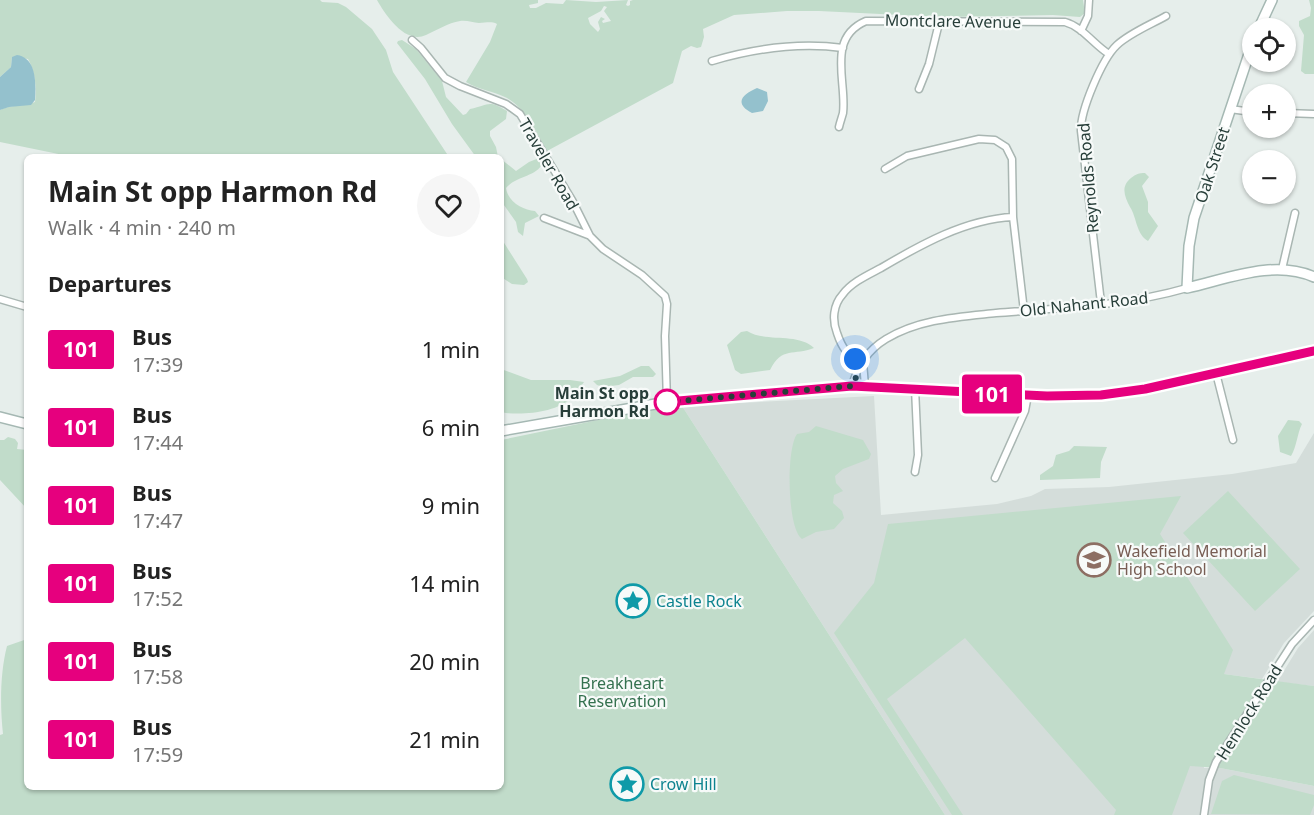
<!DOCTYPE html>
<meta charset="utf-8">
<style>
body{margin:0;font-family:"Noto Sans",sans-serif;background:#f6f6f6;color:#222;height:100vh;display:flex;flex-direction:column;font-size:22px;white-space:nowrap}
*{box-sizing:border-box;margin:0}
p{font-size:20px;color:#767676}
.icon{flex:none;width:33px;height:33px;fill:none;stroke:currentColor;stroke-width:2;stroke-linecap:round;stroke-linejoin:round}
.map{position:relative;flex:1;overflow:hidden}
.panel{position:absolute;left:24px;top:154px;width:480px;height:636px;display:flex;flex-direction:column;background:#fff;border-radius:9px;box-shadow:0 2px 4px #0004}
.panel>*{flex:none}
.badge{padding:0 12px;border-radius:4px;font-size:21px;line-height:39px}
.buttons{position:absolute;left:1242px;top:18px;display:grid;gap:12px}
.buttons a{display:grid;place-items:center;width:54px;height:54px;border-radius:50%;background:#fff;box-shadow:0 2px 4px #0004;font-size:30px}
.you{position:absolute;width:30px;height:30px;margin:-15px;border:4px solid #fff;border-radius:50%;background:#1a73e8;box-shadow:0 0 0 9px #1a73e833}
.map>.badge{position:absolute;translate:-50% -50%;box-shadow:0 0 0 3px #fff}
h2{padding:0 24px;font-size:22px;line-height:54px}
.round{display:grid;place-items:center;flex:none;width:63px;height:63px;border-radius:32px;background:#f6f6f6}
.overview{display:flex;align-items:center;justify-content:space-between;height:102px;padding:0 24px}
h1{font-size:28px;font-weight:700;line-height:45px}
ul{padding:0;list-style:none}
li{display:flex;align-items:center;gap:18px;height:78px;padding:0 24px}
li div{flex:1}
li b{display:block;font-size:22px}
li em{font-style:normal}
li .badge{min-width:66px;font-weight:700;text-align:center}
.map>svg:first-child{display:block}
</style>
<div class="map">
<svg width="1314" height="815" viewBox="0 0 1314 815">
<rect width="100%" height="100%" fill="#e6eeeb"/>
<!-- built -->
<path fill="#d4ddda" d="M874 396 881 515 997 504 1031 496 1045 489 1109 487 1232 474 1296 463 1314 433V611L1284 643 1262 679 1193 670 1204 768H1220L1314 786V815H945L682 406Z
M1314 630V686L1277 682 1298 648Z"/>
<!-- green -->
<path fill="#c1dcca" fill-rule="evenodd" d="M0 0H320L322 2 338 3 346 7 372 29 386 50 393 72 449 157H73L0 142V110C11 104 23 107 35 102 37 88 35 71 28 59L12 57 11 67 0 77Z
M377 0H538V3L529 5 530 8H536L546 3 563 4 566 0 596 2 628 0 626 5 628 6 630 5V1L633 0H1083L1085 13 1080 17 1053 15 942 17 819 11H787L734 15 703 29 704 37 701 47 697 48 691 46 682 51 673 83 547 151C536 132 527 110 507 98 494 91 479 90 466 82L490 42 497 24C491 21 486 23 479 23 473 23 467 20 460 21 448 23 437 30 426 35 405 45 385 14 377 0ZM604 6 607 7 604 11 611 21 603 23 602 21 605 19 601 17 598 22 600 29 598 32 590 24 588 18 601 11Z
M1309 0H1314V74H1305L1301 71 1304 35 1299 26V21L1310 16 1311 8Z
M402 40 416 49 442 81 446 97 463 115 466 114 470 109C489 105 488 99 507 111L506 119 490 131V136L496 147 498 157H476L452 124 425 79 397 43 398 41Z
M539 158 543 163C536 177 516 176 506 188 508 202 523 210 535 211L539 216 525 223 523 236 518 232 516 222 501 201V159L516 171 529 162Z
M1145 173 1149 177 1142 186 1148 202V212L1158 226 1148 241C1136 234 1137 218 1130 207 1125 197 1120 187 1131 178 1136 174 1139 173 1145 173Z
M501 238 527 279 528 282 524 285 512 284 501 277Z
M747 331C766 343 797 332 814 348 794 356 782 346 770 370L741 374 735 370 727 345 741 332Z
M641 366H649L656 374 653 377H633L619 385 603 387 597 385 593 381 620 376Z
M501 369 531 380H570L584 382C580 387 578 393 573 397 557 412 527 415 506 413L501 412Z
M682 406 945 815H0V735L3 734C0 707 0 673 7 646L27 639V788H501V440L632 413Z
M1288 420 1299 421 1302 424C1297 434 1297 446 1291 456L1280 452 1278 436Z
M816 426 863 440 871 454 869 459 843 469 835 476 836 483 843 491 834 495 833 503 842 511 844 518 834 529 816 532 802 539C787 529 786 449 797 434L809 432Z
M8 437 15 439 18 443 17 449 27 450V509L0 480V440H4Z
M1074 446 1107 447 1101 462 1100 478 1040 480V475L1053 466 1056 455 1069 451Z
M1228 491 1300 569 1255 611 1183 533Z
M1181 496 1160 534 1233 650 1224 674 1314 686V786L1220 768 1190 766 1172 815H1114L1116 810 965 638 887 699 963 815H952L834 633 874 583 888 524Z
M1234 775 1314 795V805L1310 815 1211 814 1222 781Z"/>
<!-- water -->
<path fill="#94c1cd" d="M17 55C37 58 36 84 35 100L31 105 9 107 0 110V77L11 67 12 57Z
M757 88 767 92 768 101 763 111 752 113C733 103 743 94 757 88Z"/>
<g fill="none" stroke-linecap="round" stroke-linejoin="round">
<defs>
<path id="street" d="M1081 31 1088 16 1089 0
M412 40 421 48 445 78 460 86 506 104 520 114 572 200 590 236 603 249 642 275 665 296 667 304 665 336 667 402
M712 61C756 48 798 42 843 48
M919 89 929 64 939 23
M1230 109 1252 112
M1286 113 1314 114
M839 127C840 122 842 117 843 113 847 82 826 38 866 21L1065 22C1083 27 1094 45 1109 54
M885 169 907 156 979 139 995 140 1006 147 1012 159 1013 217
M544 218 588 235
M1282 269 1295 213
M0 299 27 307
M1101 303 1081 131C1080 111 1102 59 1117 45 1130 33 1150 25 1166 16
M863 362C847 356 842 348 837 333 832 320 833 305 843 294 852 282 868 275 881 268 920 245 966 219 1013 217L1024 311
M863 362 865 386
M1216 373 1233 440
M852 386C857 367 868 350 886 339 919 319 958 317 996 313 1060 308 1125 306 1187 288
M915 388 918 455 915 472
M995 478 1025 411 1028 395
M1204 815 1209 780 1216 762 1292 644 1314 620"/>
<path id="secondary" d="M1259 28 1272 0
M1252 45 1194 218 1189 246 1187 288C1227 279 1274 259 1314 277
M0 417 27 424
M501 431 667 402 852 386 1047 396 1101 395 1145 389 1314 351"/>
</defs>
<!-- street casing -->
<use href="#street" stroke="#a9b6b2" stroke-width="9"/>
<!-- secondary casing -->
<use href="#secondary" stroke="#a5b8b3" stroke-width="12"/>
<!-- street -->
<use href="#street" stroke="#fff" stroke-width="6"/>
<!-- secondary -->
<use href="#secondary" stroke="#fff" stroke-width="9"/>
</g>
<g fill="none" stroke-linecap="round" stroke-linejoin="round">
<defs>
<path id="line" d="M667 402 852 386 1047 396 1101 395 1145 389 1314 351"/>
</defs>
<!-- line casing -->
<use href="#line" stroke="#fff" stroke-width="14"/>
<!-- line -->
<use href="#line" stroke="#e6007e" stroke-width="9"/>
<!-- walk -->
<path stroke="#273e39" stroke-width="6" stroke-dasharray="0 10.8" d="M667 402 852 386 863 362 855 359"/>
</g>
<!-- icons -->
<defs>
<symbol id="school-ring" viewBox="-11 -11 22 22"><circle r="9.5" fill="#f7faf9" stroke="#8d6e63" stroke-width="1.5"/><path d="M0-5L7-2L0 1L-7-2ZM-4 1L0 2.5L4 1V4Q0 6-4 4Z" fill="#8d6e63"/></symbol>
<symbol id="sight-ring" viewBox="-11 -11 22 22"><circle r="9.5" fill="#f7faf9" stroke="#0f9aa8" stroke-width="1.5"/><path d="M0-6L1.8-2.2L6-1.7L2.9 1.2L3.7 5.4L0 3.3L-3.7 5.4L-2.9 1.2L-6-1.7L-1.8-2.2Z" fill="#0f9aa8"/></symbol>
</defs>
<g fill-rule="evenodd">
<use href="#school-ring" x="1075" y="541" width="38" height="38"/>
<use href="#sight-ring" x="614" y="582" width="38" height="38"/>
<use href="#sight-ring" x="608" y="765" width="38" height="38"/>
</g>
<!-- markers -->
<circle fill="#fff" stroke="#e6007e" stroke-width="3" cx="667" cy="402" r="12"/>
<g text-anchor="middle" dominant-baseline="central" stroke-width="4.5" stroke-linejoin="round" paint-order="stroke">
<!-- street labels -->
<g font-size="16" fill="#273e39" stroke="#f7faf9">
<text transform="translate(953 21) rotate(1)">Montclare Avenue</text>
<text transform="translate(549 164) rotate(60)">Traveler Road</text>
<text transform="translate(1212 165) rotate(-72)">Oak Street</text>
<text transform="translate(1088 178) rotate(-95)">Reynolds Road</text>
<text transform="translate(1084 304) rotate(-6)">Old Nahant Road</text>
<text transform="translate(1249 712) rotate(-58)">Hemlock Road</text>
</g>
<!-- stop labels -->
<g font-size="16" font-weight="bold" fill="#273e39" stroke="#f7faf9" text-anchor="end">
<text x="649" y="393">Main St opp<tspan x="649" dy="18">Harmon Rd</tspan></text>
</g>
<!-- education labels -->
<g font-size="16" fill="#785e54" stroke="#f7faf9" text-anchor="start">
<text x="1117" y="551">Wakefield Memorial<tspan x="1117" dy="18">High School</tspan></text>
</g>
<!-- culture labels -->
<g font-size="16" fill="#0d838f" stroke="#f7faf9" text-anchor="start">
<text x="656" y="601">Castle Rock</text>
<text x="650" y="784">Crow Hill</text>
</g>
<!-- park labels -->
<g font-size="16" fill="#34714f" stroke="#f7faf9">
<text x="622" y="683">Breakheart<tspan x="622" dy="18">Reservation</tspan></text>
</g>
</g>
</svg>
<div class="buttons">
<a><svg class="icon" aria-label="locate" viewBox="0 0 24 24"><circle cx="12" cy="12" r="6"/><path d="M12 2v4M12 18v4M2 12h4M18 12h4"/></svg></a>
<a>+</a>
<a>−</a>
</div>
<div class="you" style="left:855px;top:359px"></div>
<b class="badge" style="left:992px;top:394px;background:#e6007e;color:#fff">101</b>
<section class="panel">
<div class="overview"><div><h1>Main St opp Harmon Rd</h1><p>Walk · 4 min · 240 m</p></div><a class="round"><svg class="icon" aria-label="heart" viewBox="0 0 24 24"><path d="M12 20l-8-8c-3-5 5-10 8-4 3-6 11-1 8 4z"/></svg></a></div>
<h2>Departures</h2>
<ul>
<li><span class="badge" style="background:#e6007e;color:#fff">101</span><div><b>Bus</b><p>17:39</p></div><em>1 min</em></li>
<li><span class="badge" style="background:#e6007e;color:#fff">101</span><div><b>Bus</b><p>17:44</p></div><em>6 min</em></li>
<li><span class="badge" style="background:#e6007e;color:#fff">101</span><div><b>Bus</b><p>17:47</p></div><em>9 min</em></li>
<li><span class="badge" style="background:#e6007e;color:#fff">101</span><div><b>Bus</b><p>17:52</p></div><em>14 min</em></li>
<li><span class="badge" style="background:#e6007e;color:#fff">101</span><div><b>Bus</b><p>17:58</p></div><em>20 min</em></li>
<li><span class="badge" style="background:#e6007e;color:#fff">101</span><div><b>Bus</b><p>17:59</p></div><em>21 min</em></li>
</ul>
</section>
</div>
